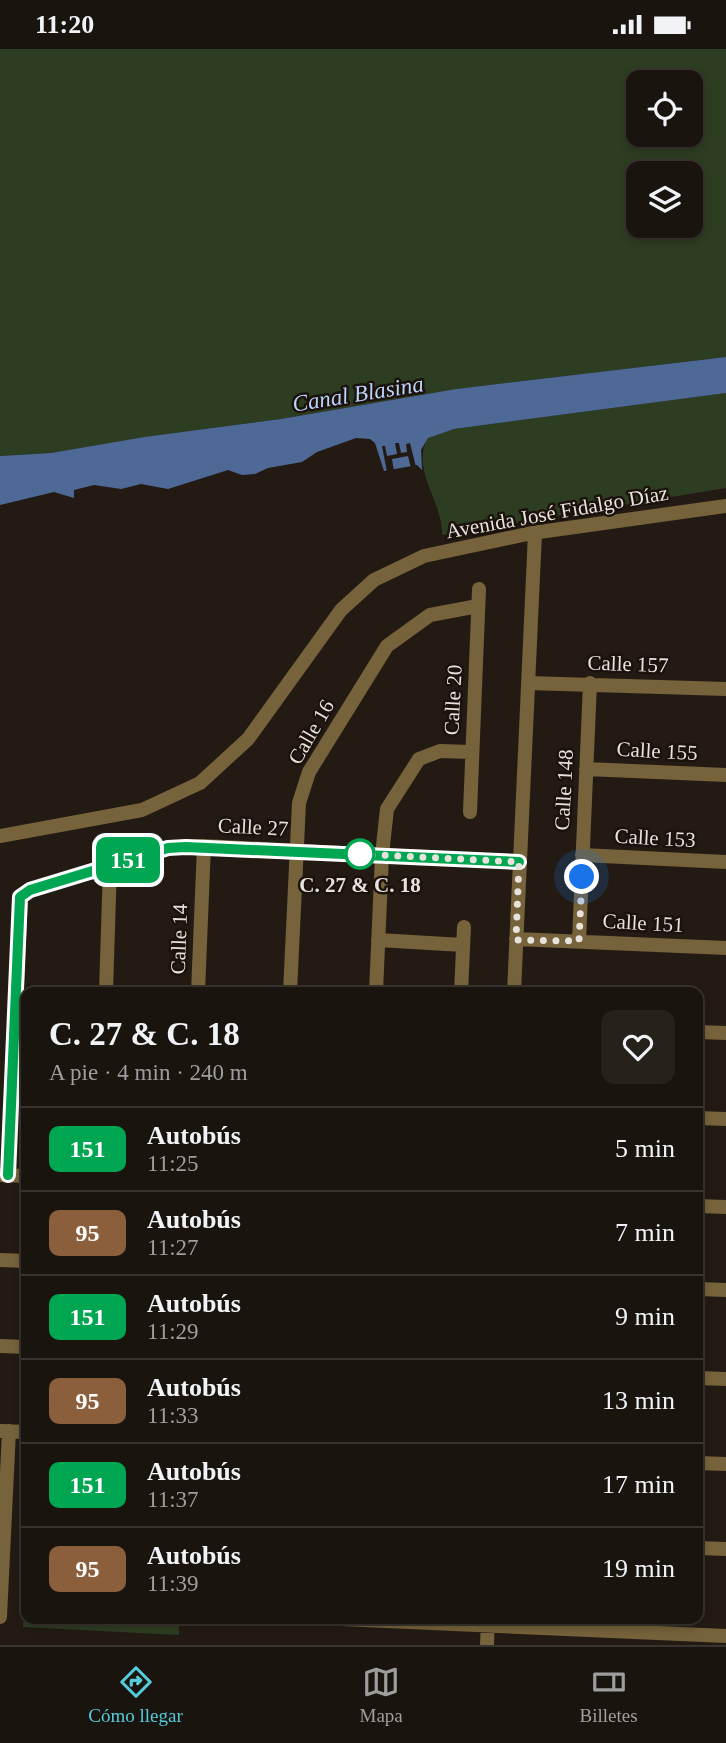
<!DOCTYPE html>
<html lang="es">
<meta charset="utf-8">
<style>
body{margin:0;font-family:"Times New Roman",serif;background:#27211c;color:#f1f3f6;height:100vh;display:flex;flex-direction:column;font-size:26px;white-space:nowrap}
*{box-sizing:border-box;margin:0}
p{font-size:23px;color:#9f9e9e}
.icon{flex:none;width:38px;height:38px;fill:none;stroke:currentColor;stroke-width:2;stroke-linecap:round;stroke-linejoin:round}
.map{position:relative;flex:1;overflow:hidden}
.details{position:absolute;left:21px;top:938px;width:682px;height:637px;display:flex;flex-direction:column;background:#1a140e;border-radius:14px;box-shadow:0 4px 10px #0003,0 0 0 2px #38332e}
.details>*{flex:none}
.badge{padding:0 14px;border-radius:10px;font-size:24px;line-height:46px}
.fabs{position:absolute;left:626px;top:21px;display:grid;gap:14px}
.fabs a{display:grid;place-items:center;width:77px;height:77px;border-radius:14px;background:#1a140e;box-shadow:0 4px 10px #0003,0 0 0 2px #38332e;font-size:35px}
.you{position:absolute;width:35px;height:35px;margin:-18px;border:5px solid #fff;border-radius:50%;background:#1a73e8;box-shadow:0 0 0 10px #1a73e833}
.map>.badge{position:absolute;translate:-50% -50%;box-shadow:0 0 0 4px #fff}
.round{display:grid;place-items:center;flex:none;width:74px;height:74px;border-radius:14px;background:#27211c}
.summary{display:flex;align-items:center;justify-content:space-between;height:119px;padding:0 28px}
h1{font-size:33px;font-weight:700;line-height:52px}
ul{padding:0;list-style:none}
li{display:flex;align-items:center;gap:21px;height:84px;padding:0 28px;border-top:2px solid #38332e}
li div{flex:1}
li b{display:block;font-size:26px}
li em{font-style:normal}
li .badge{min-width:77px;font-weight:700;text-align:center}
.status{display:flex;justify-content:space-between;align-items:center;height:49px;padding:0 35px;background:#1a140e;direction:ltr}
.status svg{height:19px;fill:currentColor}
.tab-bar{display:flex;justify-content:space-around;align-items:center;height:98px;border-top:2px solid #38332e;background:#1a140e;font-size:19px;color:#9f9e9e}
.tab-bar a{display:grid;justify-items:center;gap:4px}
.tab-bar .on{color:#53cbda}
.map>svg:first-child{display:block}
</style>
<div class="status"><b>11:20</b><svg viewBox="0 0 49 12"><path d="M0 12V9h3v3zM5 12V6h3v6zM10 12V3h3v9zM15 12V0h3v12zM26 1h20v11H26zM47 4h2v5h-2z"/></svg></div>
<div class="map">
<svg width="726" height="1596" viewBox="0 0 726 1596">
<rect width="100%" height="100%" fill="#231b13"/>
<!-- green -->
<path fill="#2d3d22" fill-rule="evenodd" d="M0 0H726V308L456 340 281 370 144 388 51 404 0 407ZM639 33H691V86H639ZM639 124H691V177H639Z
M726 344V439L442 486C443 450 410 423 428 388L454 380Z
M26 1521V1570H179V1586L23 1578Z"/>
<!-- water -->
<path fill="#4e6995" d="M726 308V344L454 380 428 389 421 401 422 421 417 416 384 422 375 394 370 390 356 389 317 403 302 413 268 419 255 425 242 426 228 421 168 440 141 435 121 440 94 436 74 441V449L54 443 0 456V407L51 404 144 388 281 370 456 340Z"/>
<!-- pier -->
<path fill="#231b13" d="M395 394H399L401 404 407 403 406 395 410 394 417 422 411 419 408 407 392 410 394 422 387 423 382 397H385L387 407 397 405Z"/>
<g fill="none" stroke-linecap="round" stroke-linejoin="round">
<!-- minor -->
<path stroke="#76623b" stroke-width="14" d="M528 634 726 640
M586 720 726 726
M470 763 479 540
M0 787 142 761 200 734 248 690 341 561 374 531 424 507 532 484 726 457
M582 806 726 813
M516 890 726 899
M378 891 463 896
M579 892 590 634
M106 943 110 816
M198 943 204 797
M290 943 299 754 309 723 387 597 430 566 478 557
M376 943 382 806 387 760 419 710 440 702 472 703
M461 943 464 878
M514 943 535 484
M698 983 726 984
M698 1069 726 1070
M0 1126 26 1127
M8 1126 21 848 30 841 168 799 204 797 519 813
M698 1157 726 1158
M0 1211 26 1212
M698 1240 726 1241
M0 1297 26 1298
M698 1329 726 1330
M1 1382 26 1383
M698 1414 726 1415
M698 1499 726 1500
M0 1568 9 1382
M341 1570 726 1587
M487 1596 488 1570"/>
</g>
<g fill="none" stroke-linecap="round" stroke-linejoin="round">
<defs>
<path id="line" d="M8 1126 20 848 30 841 168 799 186 798 519 813"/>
</defs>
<!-- line casing -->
<use href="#line" stroke="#fff" stroke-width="16"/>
<!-- line -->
<use href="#line" stroke="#00a651" stroke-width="10"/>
<!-- walk -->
<path stroke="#e8e2dd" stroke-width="7" stroke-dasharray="0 12.6" d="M360 805 519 813 516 891 579 892 582 828"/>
</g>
<!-- markers -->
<circle fill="#fff" stroke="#00a651" stroke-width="3.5" cx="360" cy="805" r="14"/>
<g text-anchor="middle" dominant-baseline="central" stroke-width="5" stroke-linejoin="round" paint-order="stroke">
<!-- street labels -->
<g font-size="21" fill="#e8e2dd" stroke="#1a120b">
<text transform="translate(557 463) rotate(-10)">Avenida José Fidalgo Díaz</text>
<text transform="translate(628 615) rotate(2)">Calle 157</text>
<text transform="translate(453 651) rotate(-87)">Calle 20</text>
<text transform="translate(311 683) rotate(-60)">Calle 16</text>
<text transform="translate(657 702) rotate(3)">Calle 155</text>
<text transform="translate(564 741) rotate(-87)">Calle 148</text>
<text transform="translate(253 778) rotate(3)">Calle 27</text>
<text transform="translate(655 789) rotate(3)">Calle 153</text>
<text transform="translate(643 874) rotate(3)">Calle 151</text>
<text transform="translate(179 890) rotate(-88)">Calle 14</text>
</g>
<!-- stop labels -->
<g font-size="21" font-weight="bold" fill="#e8e2dd" stroke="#1a120b">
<text x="360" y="836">C. 27 &amp; C. 18</text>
</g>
<!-- water labels -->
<g font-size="23" font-style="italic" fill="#bad4fe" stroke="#1a120b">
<text transform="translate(358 345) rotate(-9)">Canal Blasina</text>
</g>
</g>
</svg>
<div class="fabs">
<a><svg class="icon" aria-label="locate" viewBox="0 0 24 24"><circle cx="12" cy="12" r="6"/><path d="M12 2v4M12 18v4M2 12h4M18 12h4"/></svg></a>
<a><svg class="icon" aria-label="layers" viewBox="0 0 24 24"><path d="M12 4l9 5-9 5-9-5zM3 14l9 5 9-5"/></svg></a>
</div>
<div class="you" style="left:582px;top:828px"></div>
<b class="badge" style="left:128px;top:811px;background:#00a651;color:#fff">151</b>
<section class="details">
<div class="summary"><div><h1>C. 27 &amp; C. 18</h1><p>A pie · 4 min · 240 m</p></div><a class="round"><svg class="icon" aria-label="heart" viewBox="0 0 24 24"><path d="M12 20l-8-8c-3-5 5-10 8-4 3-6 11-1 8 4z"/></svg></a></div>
<ul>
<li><span class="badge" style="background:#00a651;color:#fff">151</span><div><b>Autobús</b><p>11:25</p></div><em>5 min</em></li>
<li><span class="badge" style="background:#8b5e3c;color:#fff">95</span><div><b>Autobús</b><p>11:27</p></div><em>7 min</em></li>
<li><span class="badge" style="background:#00a651;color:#fff">151</span><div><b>Autobús</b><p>11:29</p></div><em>9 min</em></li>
<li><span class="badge" style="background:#8b5e3c;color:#fff">95</span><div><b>Autobús</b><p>11:33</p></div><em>13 min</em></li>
<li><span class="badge" style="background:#00a651;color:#fff">151</span><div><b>Autobús</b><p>11:37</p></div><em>17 min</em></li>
<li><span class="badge" style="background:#8b5e3c;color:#fff">95</span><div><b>Autobús</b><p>11:39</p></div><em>19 min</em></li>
</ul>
</section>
</div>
<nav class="tab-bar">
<a class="on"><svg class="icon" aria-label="directions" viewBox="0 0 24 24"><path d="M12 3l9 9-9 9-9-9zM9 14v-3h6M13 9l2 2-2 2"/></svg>Cómo llegar</a>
<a><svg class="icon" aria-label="map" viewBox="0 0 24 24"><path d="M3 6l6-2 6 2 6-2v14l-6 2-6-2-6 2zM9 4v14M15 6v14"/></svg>Mapa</a>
<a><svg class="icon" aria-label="tickets" viewBox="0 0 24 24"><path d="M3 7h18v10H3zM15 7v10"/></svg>Billetes</a>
</nav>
